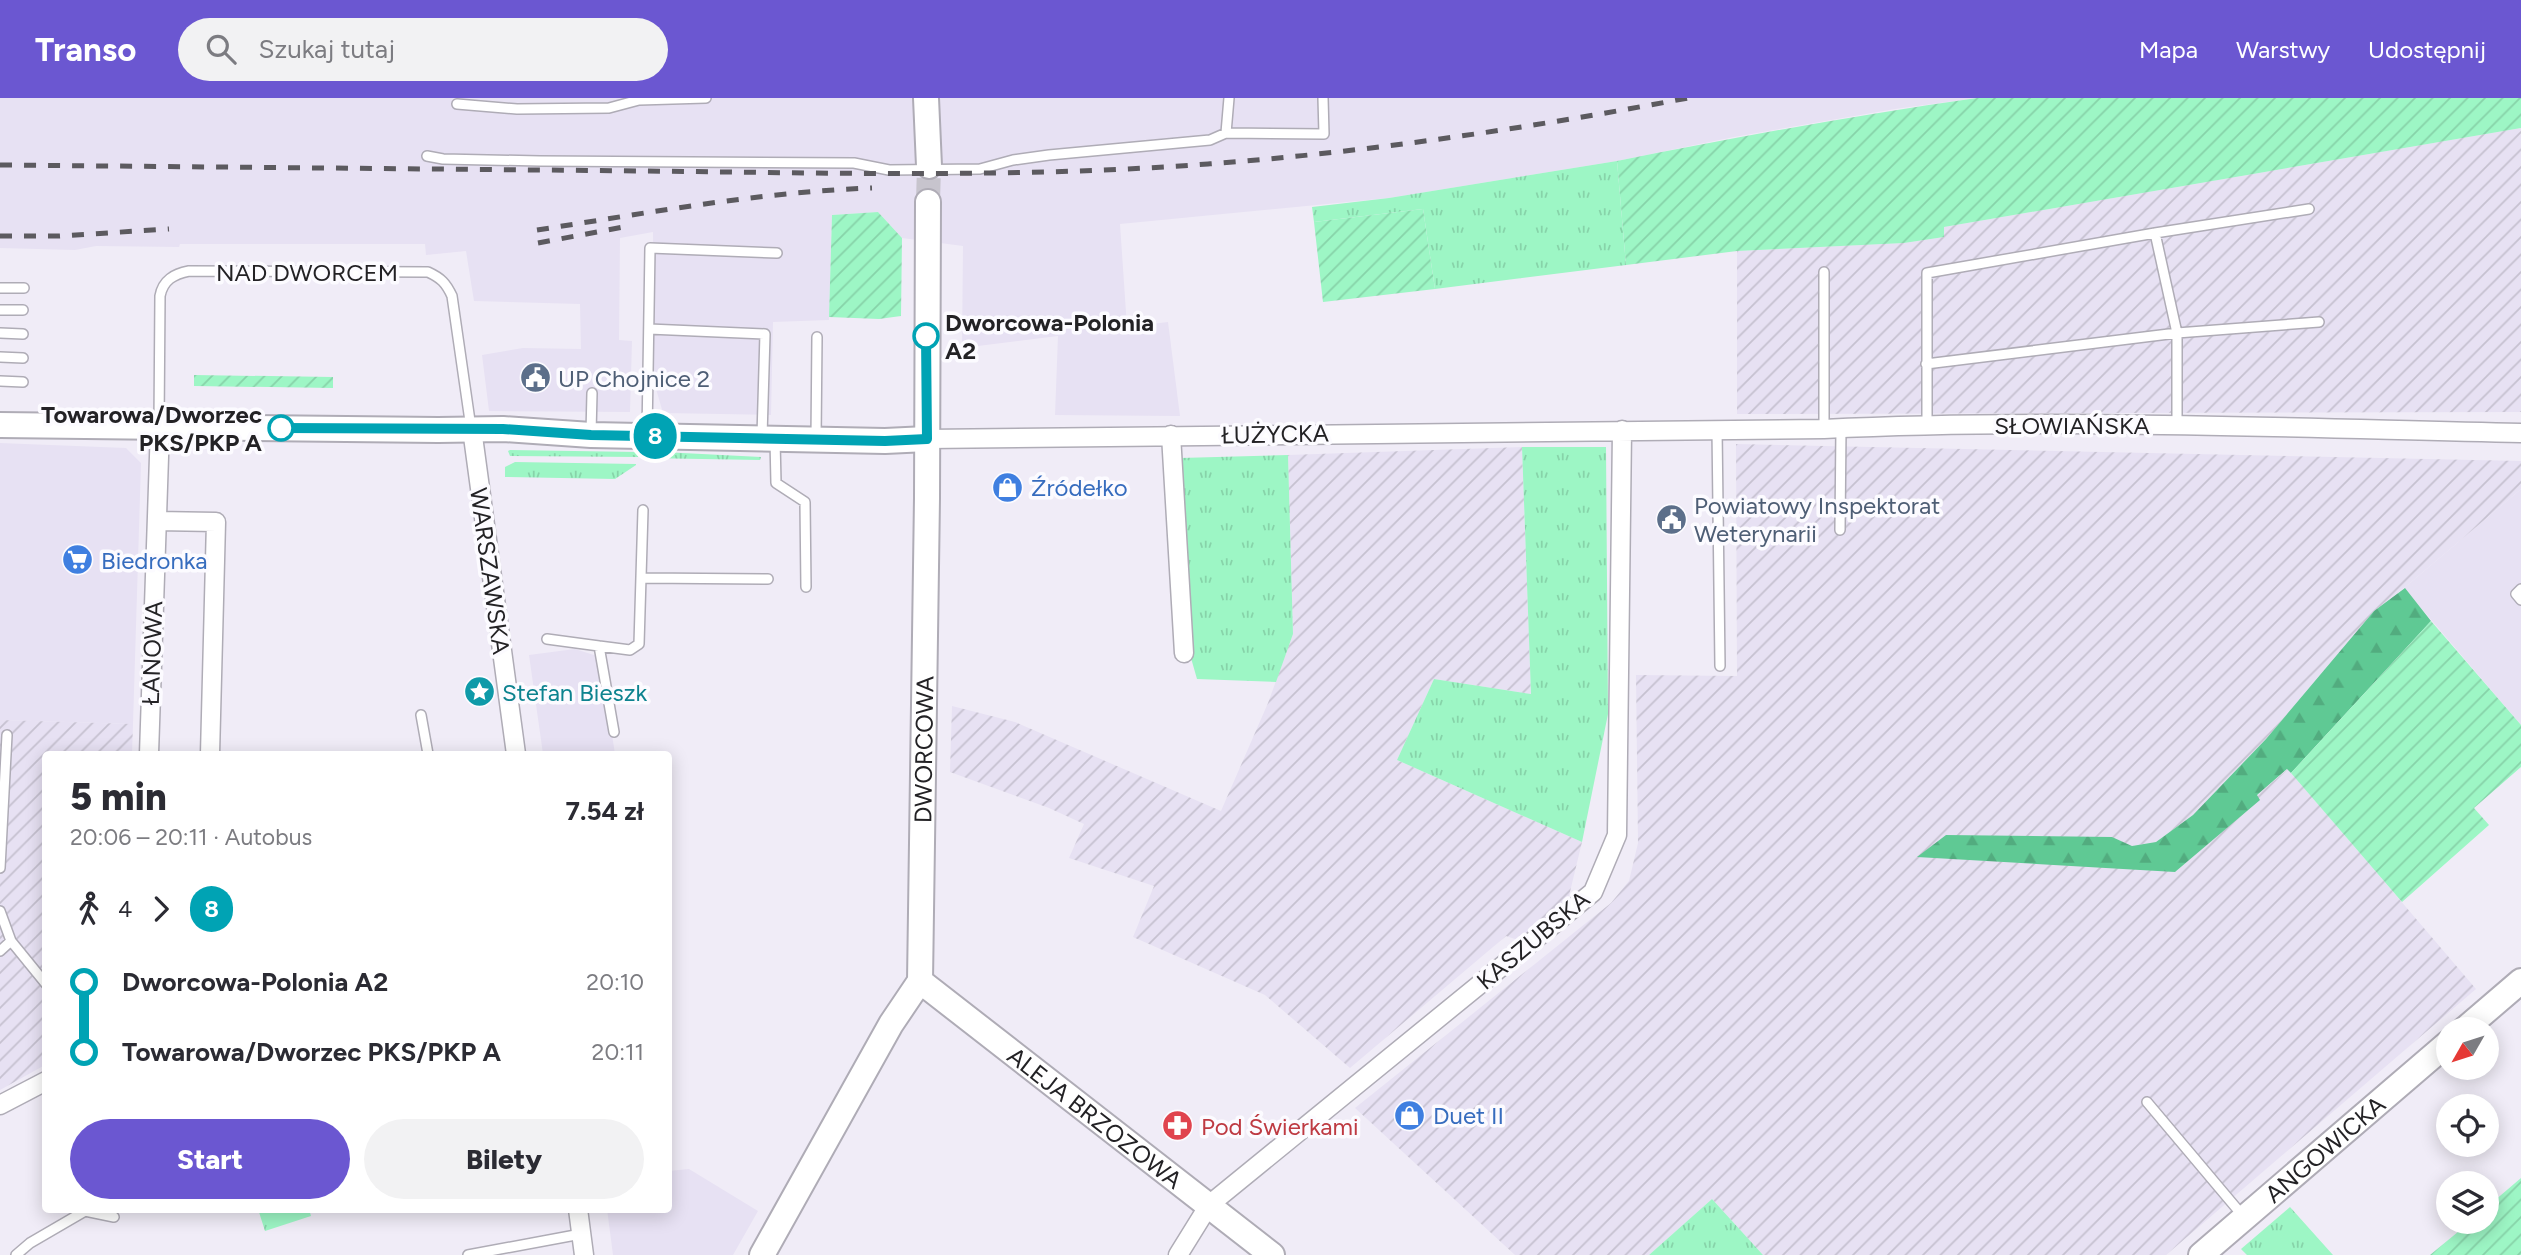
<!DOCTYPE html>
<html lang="pl">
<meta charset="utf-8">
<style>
body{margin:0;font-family:Figtree,sans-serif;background:#f2f2f3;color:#2b2b33;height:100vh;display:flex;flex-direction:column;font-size:26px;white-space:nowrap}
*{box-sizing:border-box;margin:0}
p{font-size:23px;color:#7c7c81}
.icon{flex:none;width:38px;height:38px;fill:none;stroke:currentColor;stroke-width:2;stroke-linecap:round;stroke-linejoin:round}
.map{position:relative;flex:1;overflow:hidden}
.panel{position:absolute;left:42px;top:653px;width:630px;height:462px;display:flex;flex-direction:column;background:#fff;border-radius:7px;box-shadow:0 4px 18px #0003}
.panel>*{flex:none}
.badge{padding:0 14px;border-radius:23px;font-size:24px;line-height:46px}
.needle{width:46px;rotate:231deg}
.buttons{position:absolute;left:2436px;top:919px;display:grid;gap:14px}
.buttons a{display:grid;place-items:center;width:63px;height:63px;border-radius:50%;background:#fff;box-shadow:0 4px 18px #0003;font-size:35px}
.map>.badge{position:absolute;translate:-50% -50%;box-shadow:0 0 0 4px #fff}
.legs{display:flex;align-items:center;gap:10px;height:77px;padding:0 28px;font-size:23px}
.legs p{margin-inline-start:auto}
.summary{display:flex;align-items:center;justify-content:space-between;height:119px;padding:0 28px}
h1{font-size:38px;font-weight:800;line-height:52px}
.button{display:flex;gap:14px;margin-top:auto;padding:14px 28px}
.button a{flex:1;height:80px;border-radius:42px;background:#6b57d1;color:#fff;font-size:28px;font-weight:800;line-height:80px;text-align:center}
.button a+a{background:#f2f2f3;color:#2b2b33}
ul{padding:0 28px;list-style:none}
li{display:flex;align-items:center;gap:24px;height:70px;font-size:26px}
li i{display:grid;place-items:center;width:10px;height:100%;margin:0 9px;background:currentColor}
li i::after{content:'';width:18px;height:18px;margin:-9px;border:5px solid;border-radius:50%;background:#fff}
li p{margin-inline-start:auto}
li:first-child i{background:linear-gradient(#0000 50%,currentColor 0)}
li:last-child i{background:linear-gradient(currentColor 50%,#0000 0)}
header{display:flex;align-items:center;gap:42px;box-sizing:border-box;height:98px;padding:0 35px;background:#6b57d1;color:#fff}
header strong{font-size:33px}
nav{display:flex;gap:38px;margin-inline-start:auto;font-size:24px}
.search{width:490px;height:63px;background:#f2f2f3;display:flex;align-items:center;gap:18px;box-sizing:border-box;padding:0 24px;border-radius:38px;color:#7c7c81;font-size:26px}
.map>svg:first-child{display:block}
</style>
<header>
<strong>Transo</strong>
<div class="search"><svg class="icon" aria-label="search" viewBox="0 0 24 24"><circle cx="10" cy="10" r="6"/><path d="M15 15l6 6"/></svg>Szukaj tutaj</div>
<nav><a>Mapa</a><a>Warstwy</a><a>Udostępnij</a></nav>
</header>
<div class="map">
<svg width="2521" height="1157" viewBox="0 0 2521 1157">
<defs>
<pattern id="industrial-furrows" width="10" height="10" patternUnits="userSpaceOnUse" patternTransform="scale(1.75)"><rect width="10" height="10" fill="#e7e1f3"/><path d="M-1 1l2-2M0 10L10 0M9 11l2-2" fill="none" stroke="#c6c1d0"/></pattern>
<pattern id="grass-tufts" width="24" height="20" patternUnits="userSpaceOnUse" patternTransform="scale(1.75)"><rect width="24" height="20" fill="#9df6c5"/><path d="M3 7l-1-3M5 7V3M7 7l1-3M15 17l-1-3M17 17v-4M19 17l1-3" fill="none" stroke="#87d3a9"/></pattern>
<pattern id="forest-firs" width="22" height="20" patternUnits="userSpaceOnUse" patternTransform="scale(1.75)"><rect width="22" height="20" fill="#5fc994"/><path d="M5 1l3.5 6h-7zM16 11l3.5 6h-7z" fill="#52ac7f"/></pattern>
<pattern id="garden-furrows" width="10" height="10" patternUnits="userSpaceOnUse" patternTransform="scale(1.75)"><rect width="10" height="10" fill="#9df6c5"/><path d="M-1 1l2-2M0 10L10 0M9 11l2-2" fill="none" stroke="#87d3a9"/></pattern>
</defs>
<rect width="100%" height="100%" fill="#f0ecf7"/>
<!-- built -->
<path fill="#e7e1f3" d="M0 0H1977L1895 11 1734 39 1617 63 1389 100 1120 126 1127 229 1168 224 1180 318 1055 317 1058 238 962 250 963 148 902 140 878 114 832 117 829 222 773 224 771 317 663 315 654 284 653 134 620 140 619 242 632 243 630 314 489 313 482 257 523 250 581 251 580 206 474 203 466 153 426 157 425 146H180L179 149 96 148 75 152 0 150Z
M0 345 126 350 141 365 133 626 0 622Z
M2521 391V627L2404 490Z
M575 551 600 559 615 656H543L529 557Z
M689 1071 758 1113 733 1157H613L607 1111H668L669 1073Z"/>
<!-- industrial -->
<path fill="url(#industrial-furrows)" d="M2521 30V314L1737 316V153L1904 145 1944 139V129Z
M1736 346 2521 363V391L2404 490 2374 513 2266 641 2193 717 2156 744 2132 748 2111 739 2175 774 2259 702 2256 698 2288 671 2476 891 2166 1157H1763L1712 1101 1649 1157H1515L1355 1010 1611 805 1629 783 1638 745 1636 577 1737 578Z
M1522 349 1531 596 1434 581 1397 662 1582 744 1568 802 1518 842 1506 838 1350 970 1265 897 1133 839 1154 788 1069 760 1084 726 1049 710 950 674 952 608 1015 624 1221 713 1268 605 1293 536 1288 357Z
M0 622 133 626 132 656H46L45 967 0 992Z"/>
<!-- grass -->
<path fill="url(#grass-tufts)" d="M1617 63 1626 167 1435 191 1423 111 1314 124 1312 109 1389 100Z
M1522 349H1606L1608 616 1582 744 1397 662 1434 581 1531 596Z
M510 352 638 354V359L510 358 508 353Z
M643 353 761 359 760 362 644 360Z
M1288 357 1293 536 1276 584 1197 581 1191 560 1180 360Z
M515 364 636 366V367L615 381 505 379V369Z
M1712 1101 1763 1157H1649Z
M2290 1109 2333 1157H2247L2241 1151Z
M258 1111H309L311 1118 265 1133Z"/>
<!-- forest -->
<path fill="url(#forest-firs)" d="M2405 490 2431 523 2291 675 2287 671 2257 697 2260 702 2175 774 1917 759 1946 737 2112 739 2132 748 2156 744 2193 717 2266 641 2374 513Z"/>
<!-- garden -->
<path fill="url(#garden-furrows)" d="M1977 0H2521V30L1944 129V139L1904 145 1737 153 1626 167 1617 63C1737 39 1856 17 1977 0Z
M1423 111 1435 191 1323 204 1314 124Z
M878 114 902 140 901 218 879 221 829 219 832 117Z
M194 277 333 279V290L194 288Z
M2431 523 2521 627V669L2474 710 2489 727 2402 804 2291 675Z
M2521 1080V1157H2430L2470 1124H2487V1109Z"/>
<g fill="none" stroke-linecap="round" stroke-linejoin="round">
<!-- secondary-tunnel -->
<path stroke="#c7c4cd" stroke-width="24" stroke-dasharray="24 12" stroke-linecap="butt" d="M928 104 929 68"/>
<defs>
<path id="lane" d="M457 6 517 11 609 10 639 2 706 0
M1226 35 1229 0
M427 58 443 61 540 63 854 65 889 72 980 71 1013 62 1049 57 1210 42 1226 35 1324 36 1323 0
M2155 135 2177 235 2319 224
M0 190H24
M0 212H23
M649 231 765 236 762 338
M0 235 23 236
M0 259 23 260
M1926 266 2177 235V328
M0 283 23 284
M159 326 160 198C163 182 174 176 189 173L428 174C441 180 446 185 452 198L471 330
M1927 326V175L2155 135 2309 111
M1717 331 1720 568
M1824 331V174
M591 335 592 295
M647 336 650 150 777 155
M816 340 817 239
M775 342 776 385 805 404 806 489
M1840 432 1841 330
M642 480 768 481
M2521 491 2516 496 2521 502
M547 541 599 548 614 634
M599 548 630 552 639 546 643 412
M421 617 428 656
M0 770 7 637
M0 813 11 843 46 886
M0 853 11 843
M2147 1004 2243 1118
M16 1157 30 1145 85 1113 114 1119
M468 1157 581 1136"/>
<path id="street" d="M472 331 516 656
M1171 337 1184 555
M927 341 1824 331C2056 320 2289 330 2521 335
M157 423 216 424 210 656
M149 656 160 329
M0 1007 46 983
M578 1111 584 1157
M1178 1157 1209 1107 1593 794 1617 737 1622 332"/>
<g id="secondary">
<path d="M926 0 929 68"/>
<path d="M0 327 438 332 503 331 591 337 885 343 927 341"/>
<path id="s1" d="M920 883 1272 1157"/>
<path d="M2465 931 2521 883"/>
<path id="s2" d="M762 1157 891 926 920 883 927 400 928 104"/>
<path id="s3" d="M2201 1157 2448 945"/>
</g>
</defs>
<!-- lane casing -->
<use href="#lane" stroke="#afacb6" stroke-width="12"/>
<!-- street casing -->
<use href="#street" stroke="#afacb6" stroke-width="21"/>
<!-- secondary casing -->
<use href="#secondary" stroke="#afacb6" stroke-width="28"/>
<!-- lane -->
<use href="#lane" stroke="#fff" stroke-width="9"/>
<!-- street -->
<use href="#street" stroke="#fff" stroke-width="18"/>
<!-- secondary -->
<use href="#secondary" stroke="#fff" stroke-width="24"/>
<!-- rail -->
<path stroke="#5c5a5f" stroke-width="5" stroke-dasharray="12 12" stroke-linecap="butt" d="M0 67C216 69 431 71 647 73 834 75 1021 80 1208 66 1369 54 1529 30 1688 0
M537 132C648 115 759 94 872 90
M0 138H59L169 131
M538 145 629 128"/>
</g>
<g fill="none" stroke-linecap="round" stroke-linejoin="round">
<defs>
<path id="line-1" d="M281 330 503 331 591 337 885 343 927 341 926 238"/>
</defs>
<!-- line-1 casing -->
<use href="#line-1" stroke="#fff" stroke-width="16"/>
<!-- line-1 -->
<use href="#line-1" stroke="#00a3b4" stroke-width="10"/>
</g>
<!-- icons -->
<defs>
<symbol id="civic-disc" viewBox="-11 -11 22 22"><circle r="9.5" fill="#5c6f8a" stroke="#fcfbff"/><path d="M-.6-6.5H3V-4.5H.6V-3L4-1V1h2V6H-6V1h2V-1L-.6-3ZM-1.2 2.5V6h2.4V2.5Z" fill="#fff"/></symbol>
<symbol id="shop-disc" viewBox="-11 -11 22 22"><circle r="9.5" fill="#3f7fe0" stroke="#fcfbff"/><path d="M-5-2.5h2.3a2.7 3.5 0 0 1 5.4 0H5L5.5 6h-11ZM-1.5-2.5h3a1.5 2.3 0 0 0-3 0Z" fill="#fff"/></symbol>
<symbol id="supermarket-disc" viewBox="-11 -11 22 22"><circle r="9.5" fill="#3f7fe0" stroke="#fcfbff"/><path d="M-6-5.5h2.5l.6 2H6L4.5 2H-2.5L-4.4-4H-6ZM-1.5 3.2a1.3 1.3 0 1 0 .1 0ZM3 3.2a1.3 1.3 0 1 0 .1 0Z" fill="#fff"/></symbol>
<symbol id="sight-disc" viewBox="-11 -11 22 22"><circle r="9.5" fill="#0f9aa8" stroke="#fcfbff"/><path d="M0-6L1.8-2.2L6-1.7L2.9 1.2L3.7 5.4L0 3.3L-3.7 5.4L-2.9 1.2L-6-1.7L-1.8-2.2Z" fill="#fff"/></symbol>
<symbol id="pharmacy-disc" viewBox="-11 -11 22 22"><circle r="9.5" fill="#e0444e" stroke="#fcfbff"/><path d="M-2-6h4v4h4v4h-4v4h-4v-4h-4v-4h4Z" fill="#fff"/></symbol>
</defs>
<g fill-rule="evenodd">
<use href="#civic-disc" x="518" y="262" width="35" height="35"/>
<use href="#shop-disc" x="990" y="372" width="35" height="35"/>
<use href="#civic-disc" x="1654" y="404" width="35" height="35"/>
<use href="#supermarket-disc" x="60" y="444" width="35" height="35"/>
<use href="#sight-disc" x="462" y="576" width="35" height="35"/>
<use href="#shop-disc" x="1392" y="1000" width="35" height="35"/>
<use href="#pharmacy-disc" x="1160" y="1010" width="35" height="35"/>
</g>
<!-- markers -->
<g fill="#fff" stroke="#00a3b4" stroke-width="3.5">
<circle cx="926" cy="238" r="12"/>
<circle cx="281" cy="330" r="12"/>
</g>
<g text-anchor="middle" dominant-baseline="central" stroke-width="7" stroke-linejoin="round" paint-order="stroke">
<!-- street labels -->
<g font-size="24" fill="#232225" stroke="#fcfbff">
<text x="307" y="174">NAD DWORCEM</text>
<text x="2072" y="327">SŁOWIAŃSKA</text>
<text transform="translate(1275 336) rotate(-1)">ŁUŻYCKA</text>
<text transform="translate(490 473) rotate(82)">WARSZAWSKA</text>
<text transform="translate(152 555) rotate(-88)">ŁANOWA</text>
<text stroke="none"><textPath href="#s2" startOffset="548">DWORCOWA</textPath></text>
<text transform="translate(1533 842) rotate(-40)">KASZUBSKA</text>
<text stroke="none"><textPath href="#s1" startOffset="222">ALEJA BRZOZOWA</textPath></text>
<text stroke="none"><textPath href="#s3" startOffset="163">ANGOWICKA</textPath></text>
</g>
<!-- stop labels -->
<g font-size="24" font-weight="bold" fill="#232225" stroke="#fcfbff" text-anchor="start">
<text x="945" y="224">Dworcowa-Polonia<tspan x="945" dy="28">A2</tspan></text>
<text x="262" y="316" text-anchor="end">Towarowa/Dworzec<tspan x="262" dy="28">PKS/PKP A</tspan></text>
</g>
<!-- service labels -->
<g font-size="24" fill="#4e5e75" stroke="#fcfbff" text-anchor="start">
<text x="558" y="280">UP Chojnice 2</text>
<text x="1694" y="407">Powiatowy Inspektorat<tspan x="1694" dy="28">Weterynarii</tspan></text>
</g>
<!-- shop labels -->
<g font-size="24" fill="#366cbe" stroke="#fcfbff" text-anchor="start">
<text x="1031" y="389">Źródełko</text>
<text x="101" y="462">Biedronka</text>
<text x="1433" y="1017">Duet II</text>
</g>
<!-- culture labels -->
<g font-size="24" fill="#0d838f" stroke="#fcfbff" text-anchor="start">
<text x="502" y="594">Stefan Bieszk</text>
</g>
<!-- health labels -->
<g font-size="24" fill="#be3a42" stroke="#fcfbff" text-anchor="start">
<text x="1201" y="1028">Pod Świerkami</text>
</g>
</g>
</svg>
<div class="buttons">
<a><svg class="needle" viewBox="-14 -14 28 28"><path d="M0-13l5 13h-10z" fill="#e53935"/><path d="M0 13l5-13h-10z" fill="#7c7c81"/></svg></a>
<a><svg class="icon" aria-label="locate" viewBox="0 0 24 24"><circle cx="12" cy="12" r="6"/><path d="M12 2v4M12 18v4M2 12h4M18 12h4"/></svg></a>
<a><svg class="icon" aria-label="layers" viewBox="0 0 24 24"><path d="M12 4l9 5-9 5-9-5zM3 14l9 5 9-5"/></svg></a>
</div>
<b class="badge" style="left:655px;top:338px;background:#00a3b4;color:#fff">8</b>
<section class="panel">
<div class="summary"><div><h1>5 min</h1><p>20:06 – 20:11 · Autobus</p></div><b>7.54 zł</b></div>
<div class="legs"><svg class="icon" aria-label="walk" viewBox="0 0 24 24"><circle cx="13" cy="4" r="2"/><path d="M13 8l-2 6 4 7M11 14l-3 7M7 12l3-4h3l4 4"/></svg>4<svg class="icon" aria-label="forward" viewBox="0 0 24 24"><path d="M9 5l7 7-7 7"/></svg><b class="badge" style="background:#00a3b4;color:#fff">8</b></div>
<ul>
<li><i style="color:#00a3b4"></i><b>Dworcowa-Polonia A2</b><p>20:10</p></li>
<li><i style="color:#00a3b4"></i><b>Towarowa/Dworzec PKS/PKP A</b><p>20:11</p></li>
</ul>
<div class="button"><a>Start</a><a>Bilety</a></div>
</section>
</div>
